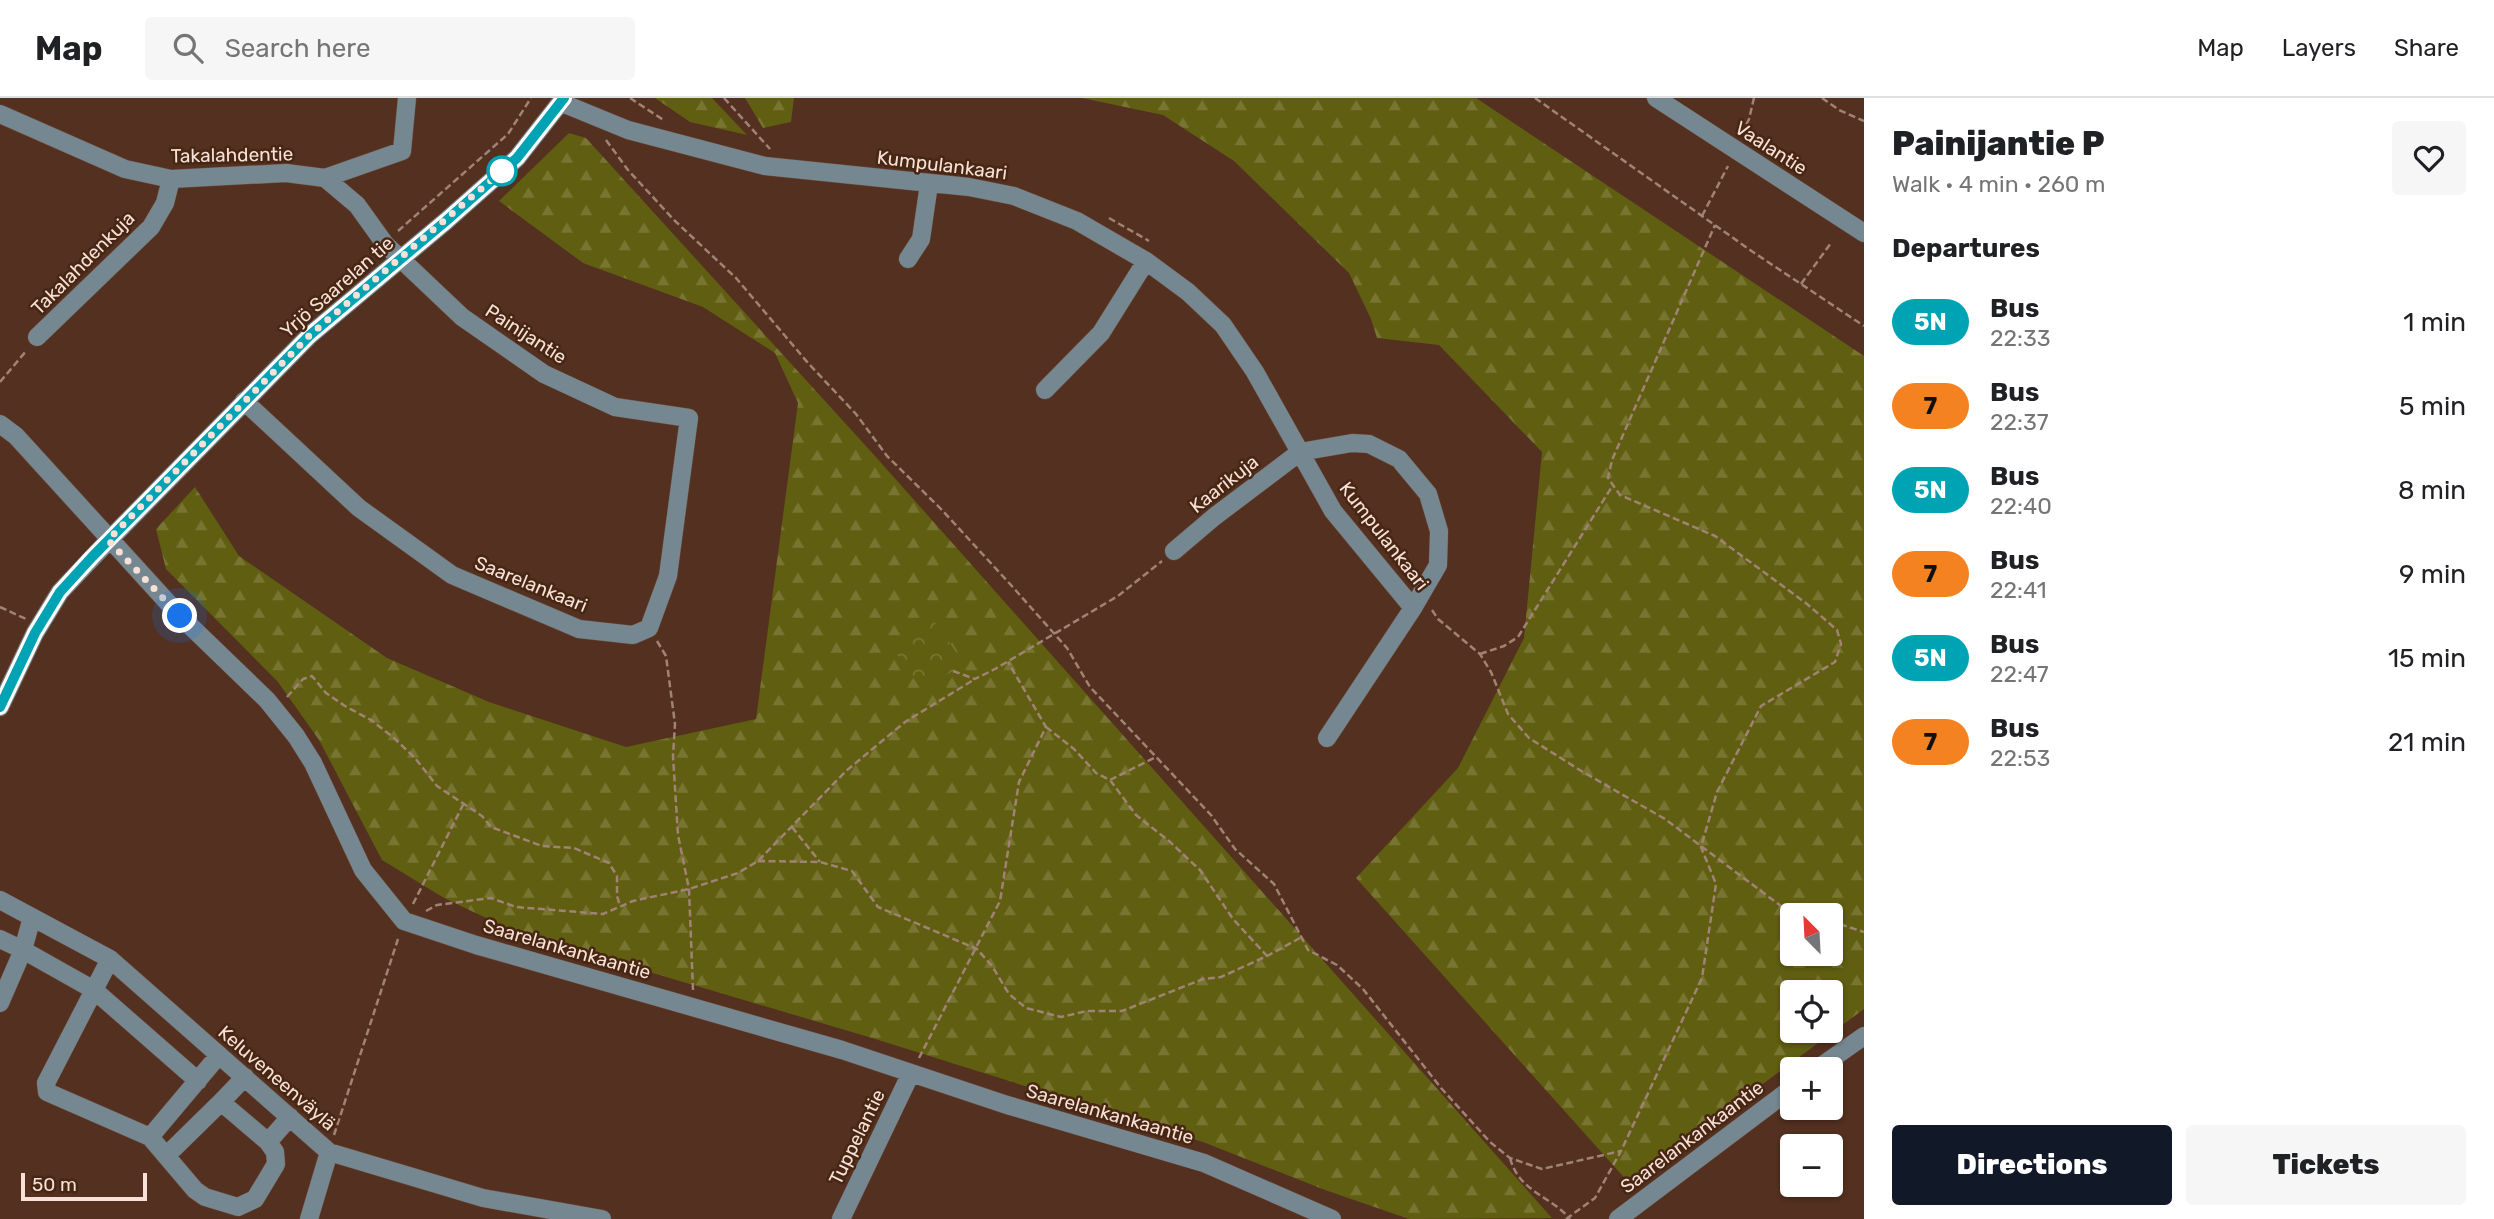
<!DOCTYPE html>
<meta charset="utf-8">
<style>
body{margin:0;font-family:Rubik,sans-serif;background:#f6f6f6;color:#202124;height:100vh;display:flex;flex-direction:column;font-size:26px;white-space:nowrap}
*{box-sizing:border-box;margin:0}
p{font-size:23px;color:#757577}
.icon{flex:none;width:38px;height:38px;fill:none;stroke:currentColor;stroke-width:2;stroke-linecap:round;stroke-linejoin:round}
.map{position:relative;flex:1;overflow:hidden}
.details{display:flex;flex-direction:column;background:#fff;width:630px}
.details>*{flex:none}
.badge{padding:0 14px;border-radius:23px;font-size:24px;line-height:46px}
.needle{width:46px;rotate:336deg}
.buttons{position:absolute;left:1780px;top:805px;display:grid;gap:14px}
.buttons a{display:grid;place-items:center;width:63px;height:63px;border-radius:7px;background:#fff;box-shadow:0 2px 5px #0004;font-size:35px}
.scale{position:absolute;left:21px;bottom:18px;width:126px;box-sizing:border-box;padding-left:7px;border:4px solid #f7e0d5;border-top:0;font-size:19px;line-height:24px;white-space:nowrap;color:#f7e0d5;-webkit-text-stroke:5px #472614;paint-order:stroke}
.you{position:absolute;width:35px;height:35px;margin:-18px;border:5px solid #fff;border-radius:50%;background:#1a73e8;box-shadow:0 0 0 10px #1a73e833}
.map>.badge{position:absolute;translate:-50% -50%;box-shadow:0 0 0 4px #fff}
h2{padding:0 28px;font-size:26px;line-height:63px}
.round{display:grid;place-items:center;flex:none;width:74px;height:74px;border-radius:7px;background:#f6f6f6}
.headline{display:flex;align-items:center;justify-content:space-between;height:119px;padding:0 28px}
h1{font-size:33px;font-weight:800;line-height:52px}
.button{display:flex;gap:14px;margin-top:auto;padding:14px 28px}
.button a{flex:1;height:80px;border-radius:7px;background:#111827;color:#fff;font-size:28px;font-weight:800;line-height:80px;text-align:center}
.button a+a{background:#f6f6f6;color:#202124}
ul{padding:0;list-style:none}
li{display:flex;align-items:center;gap:21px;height:84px;padding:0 28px}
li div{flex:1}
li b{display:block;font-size:26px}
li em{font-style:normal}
li .badge{min-width:77px;font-weight:700;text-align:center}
header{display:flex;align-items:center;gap:42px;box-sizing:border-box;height:98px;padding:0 35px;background:#fff;border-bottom:2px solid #e0e0e0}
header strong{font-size:33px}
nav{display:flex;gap:38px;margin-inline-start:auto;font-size:24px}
.search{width:490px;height:63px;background:#f6f6f6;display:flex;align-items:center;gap:18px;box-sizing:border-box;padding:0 24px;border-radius:7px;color:#757577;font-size:26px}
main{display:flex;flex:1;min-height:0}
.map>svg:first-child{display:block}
</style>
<header>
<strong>Map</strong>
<div class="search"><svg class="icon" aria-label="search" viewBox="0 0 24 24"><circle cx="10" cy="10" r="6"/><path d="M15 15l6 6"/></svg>Search here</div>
<nav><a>Map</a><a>Layers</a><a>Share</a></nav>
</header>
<main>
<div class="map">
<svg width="1864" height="1121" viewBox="0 0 1864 1121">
<defs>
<pattern id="forest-firs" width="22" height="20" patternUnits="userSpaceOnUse" patternTransform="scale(1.75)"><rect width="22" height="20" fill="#605e10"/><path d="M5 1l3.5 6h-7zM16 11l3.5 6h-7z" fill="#787532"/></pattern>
<pattern id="park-crowns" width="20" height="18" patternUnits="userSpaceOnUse" patternTransform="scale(1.75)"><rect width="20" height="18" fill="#605e10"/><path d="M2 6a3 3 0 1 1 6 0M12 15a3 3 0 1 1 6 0" fill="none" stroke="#787532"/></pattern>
</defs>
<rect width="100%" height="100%" fill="#53301f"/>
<!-- forest -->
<path fill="url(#forest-firs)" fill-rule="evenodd" d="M655 0H712L747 37 690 24Z
M745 0H794L791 24 763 30Z
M1082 0H1476L1864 258V911L1629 1085 1356 780 1458 670 1524 540 1542 354 1439 247 1377 240 1371 221 1349 175 1234 63 1163 17ZM1830 817V856H1792V817ZM1830 894V933H1792V894Z
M569 35 586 40 875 358 1552 1120 1409 1121 1325 1092 1203 1044 872 940 518 835 444 800 382 762 319 642 278 584 166 471 156 431 195 389 239 458 387 560 489 604 626 649 756 621 798 305 775 255 703 209 583 165 499 103Z"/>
<!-- park -->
<path fill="url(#park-crowns)" d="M934 523 964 565 923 594 894 552Z"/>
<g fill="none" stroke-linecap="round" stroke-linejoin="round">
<defs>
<path id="minor" d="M1656 0 1864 135
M562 5 628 32 765 68 969 89 1014 98 1077 123 1146 163 1188 194 1223 227 1255 274 1333 413 1413 510 1327 640
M0 16 125 71 171 81 286 75 325 80 357 107 385 146 462 219 544 276 615 309 689 320 668 478 649 530 633 537 579 531 452 477 359 410 244 303
M325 80 402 53 407 0
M908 161 921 141 929 86
M37 239 151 129 165 105 171 81
M1045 292 1101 235 1146 163
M0 326 16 338 180 518 267 602 296 638 313 665 363 772 404 823 476 847 842 952 1007 1007 1204 1065 1332 1121
M1174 453 1214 419 1300 354 1352 345 1369 346 1399 361 1428 396 1439 433 1438 467 1413 510
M0 609 35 535 60 494 109 442 310 237 446 123 517 60 564 0
M0 802 110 861 329 1054 483 1100 602 1121
M32 819 23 852 94 892 198 983
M0 841 23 852 0 905
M110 861 46 985 47 994 150 1039 195 1092 205 1099 238 1109 255 1101 276 1066 275 1054 268 1044 221 1004 166 1058
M1817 971 1864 938
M221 1004 245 979
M150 1039 219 957
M268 1044 290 1019
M309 1121 329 1054
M841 1121 911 975
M1618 1121 1792 990"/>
</defs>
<!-- minor casing -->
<use href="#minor" stroke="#6d4c3c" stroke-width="19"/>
<!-- path -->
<path stroke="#a08375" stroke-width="2.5" stroke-dasharray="7 3.5" stroke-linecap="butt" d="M630 0 665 23
M724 0 770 51
M1535 0 1753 154 1864 228
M1822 0 1839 12 1864 23
M1742 36 1749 21 1754 0
M606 42 628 72 674 122 736 180 808 265 856 316 887 358 942 412 1010 486 1067 550 1090 589 1211 717 1235 751 1274 786 1308 852 1337 867 1363 891 1441 990 1490 1044 1510 1060 1542 1071 1621 1053
M1702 118 1728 68
M1109 120 1149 143
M398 133 508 36 531 0
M1801 186 1831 145
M334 192 373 156
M0 284 27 252
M0 509 26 521
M1432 512 1438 521 1480 556 1491 574 1508 616 1529 640 1583 674 1665 721 1781 808 1811 817
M657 543 666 558 675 626 673 658 678 737 689 791 693 892
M1480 556 1504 548 1518 539 1613 387
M953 573 975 581 995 571 1118 498 1162 463
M287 599 303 581 312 578 326 595 345 608 371 622 394 640 415 660 437 688 482 718 491 729 542 748 574 750 609 765 617 778V798L620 808
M1046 629 1074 651 1096 675 1110 682 1136 717 1169 743 1200 772 1233 821 1267 858
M1110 682 1156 659
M792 729 820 764
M758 763 820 764 852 773 878 809 977 851 992 868 1009 896 1026 910 1061 919 1087 913H1122L1203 881 1221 879 1267 858 1300 840
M413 806 463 707
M426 813 437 807 491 800 516 809 603 816 633 803 689 791 738 775 758 763 846 673 905 624 975 581
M1830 823 1864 834
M919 960 1000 803 1019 684 1046 629 1008 564
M334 1037 398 841
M1510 1060C1519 1094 1551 1098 1570 1121
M1566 1121 1595 1100 1621 1053 1702 880 1716 786 1701 749 1717 694 1761 608 1835 564 1841 546 1837 532 1807 506 1715 438 1620 397 1608 380 1612 362 1715 127"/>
<!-- minor -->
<use href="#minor" stroke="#758891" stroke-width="18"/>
</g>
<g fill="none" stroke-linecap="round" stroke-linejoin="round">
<defs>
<path id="line" d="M0 609 35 535 60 494 92 459 310 237 446 123 517 60 564 0"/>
</defs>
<!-- line casing -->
<use href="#line" stroke="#fff" stroke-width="16"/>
<!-- line -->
<use href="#line" stroke="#00a3b4" stroke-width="10"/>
<!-- walk -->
<path stroke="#f7e0d5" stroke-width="7" stroke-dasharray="0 12.6" d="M180 518 108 442 310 237 502 73"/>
</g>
<!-- markers -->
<circle fill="#fff" stroke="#00a3b4" stroke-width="3.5" cx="502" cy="73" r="14"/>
<g text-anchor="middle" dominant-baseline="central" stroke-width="5" stroke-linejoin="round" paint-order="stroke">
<!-- street labels -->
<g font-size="19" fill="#f7e0d5" stroke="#472614">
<text transform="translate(1771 50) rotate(33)">Vaalantie</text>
<text transform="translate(232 57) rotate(-1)">Takalahdentie</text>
<text transform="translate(942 67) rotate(7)">Kumpulankaari</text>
<text transform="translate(83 165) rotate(-45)">Takalahdenkuja</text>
<text transform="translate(337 189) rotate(-41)">Yrjö Saarelan tie</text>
<text transform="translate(526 236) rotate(33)">Painijantie</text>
<text transform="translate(1224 386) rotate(-38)">Kaarikuja</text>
<text transform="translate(1384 438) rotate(52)">Kumpulankaari</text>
<text transform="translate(531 486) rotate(22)">Saarelankaari</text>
<text transform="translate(567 851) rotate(16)">Saarelankankaantie</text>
<text transform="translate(277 980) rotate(41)">Keluveneenväylä</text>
<text transform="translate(1110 1016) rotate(16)">Saarelankankaantie</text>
<text transform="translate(857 1039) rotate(-64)">Tuppelantie</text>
<text transform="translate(1692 1039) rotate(-37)">Saarelankankaantie</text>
</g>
</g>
</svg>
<div class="buttons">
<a><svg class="needle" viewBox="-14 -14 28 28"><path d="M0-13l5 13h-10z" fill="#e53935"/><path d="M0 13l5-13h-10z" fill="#757577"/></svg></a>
<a><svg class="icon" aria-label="locate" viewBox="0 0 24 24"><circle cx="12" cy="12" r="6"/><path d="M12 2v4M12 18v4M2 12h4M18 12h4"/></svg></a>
<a>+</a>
<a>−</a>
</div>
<div class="scale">50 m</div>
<div class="you" style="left:180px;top:518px"></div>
</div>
<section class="details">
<div class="headline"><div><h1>Painijantie P</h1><p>Walk · 4 min · 260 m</p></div><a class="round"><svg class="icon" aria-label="heart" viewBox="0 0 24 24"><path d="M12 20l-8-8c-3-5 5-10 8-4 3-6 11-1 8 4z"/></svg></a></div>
<h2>Departures</h2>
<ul>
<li><span class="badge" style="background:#00a3b4;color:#fff">5N</span><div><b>Bus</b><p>22:33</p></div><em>1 min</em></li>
<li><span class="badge" style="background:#f58220;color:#111">7</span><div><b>Bus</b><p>22:37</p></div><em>5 min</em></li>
<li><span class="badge" style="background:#00a3b4;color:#fff">5N</span><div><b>Bus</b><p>22:40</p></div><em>8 min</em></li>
<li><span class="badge" style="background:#f58220;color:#111">7</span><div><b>Bus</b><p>22:41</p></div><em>9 min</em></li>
<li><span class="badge" style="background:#00a3b4;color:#fff">5N</span><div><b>Bus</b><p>22:47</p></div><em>15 min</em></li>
<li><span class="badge" style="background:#f58220;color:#111">7</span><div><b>Bus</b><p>22:53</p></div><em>21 min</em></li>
</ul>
<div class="button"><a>Directions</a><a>Tickets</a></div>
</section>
</main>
